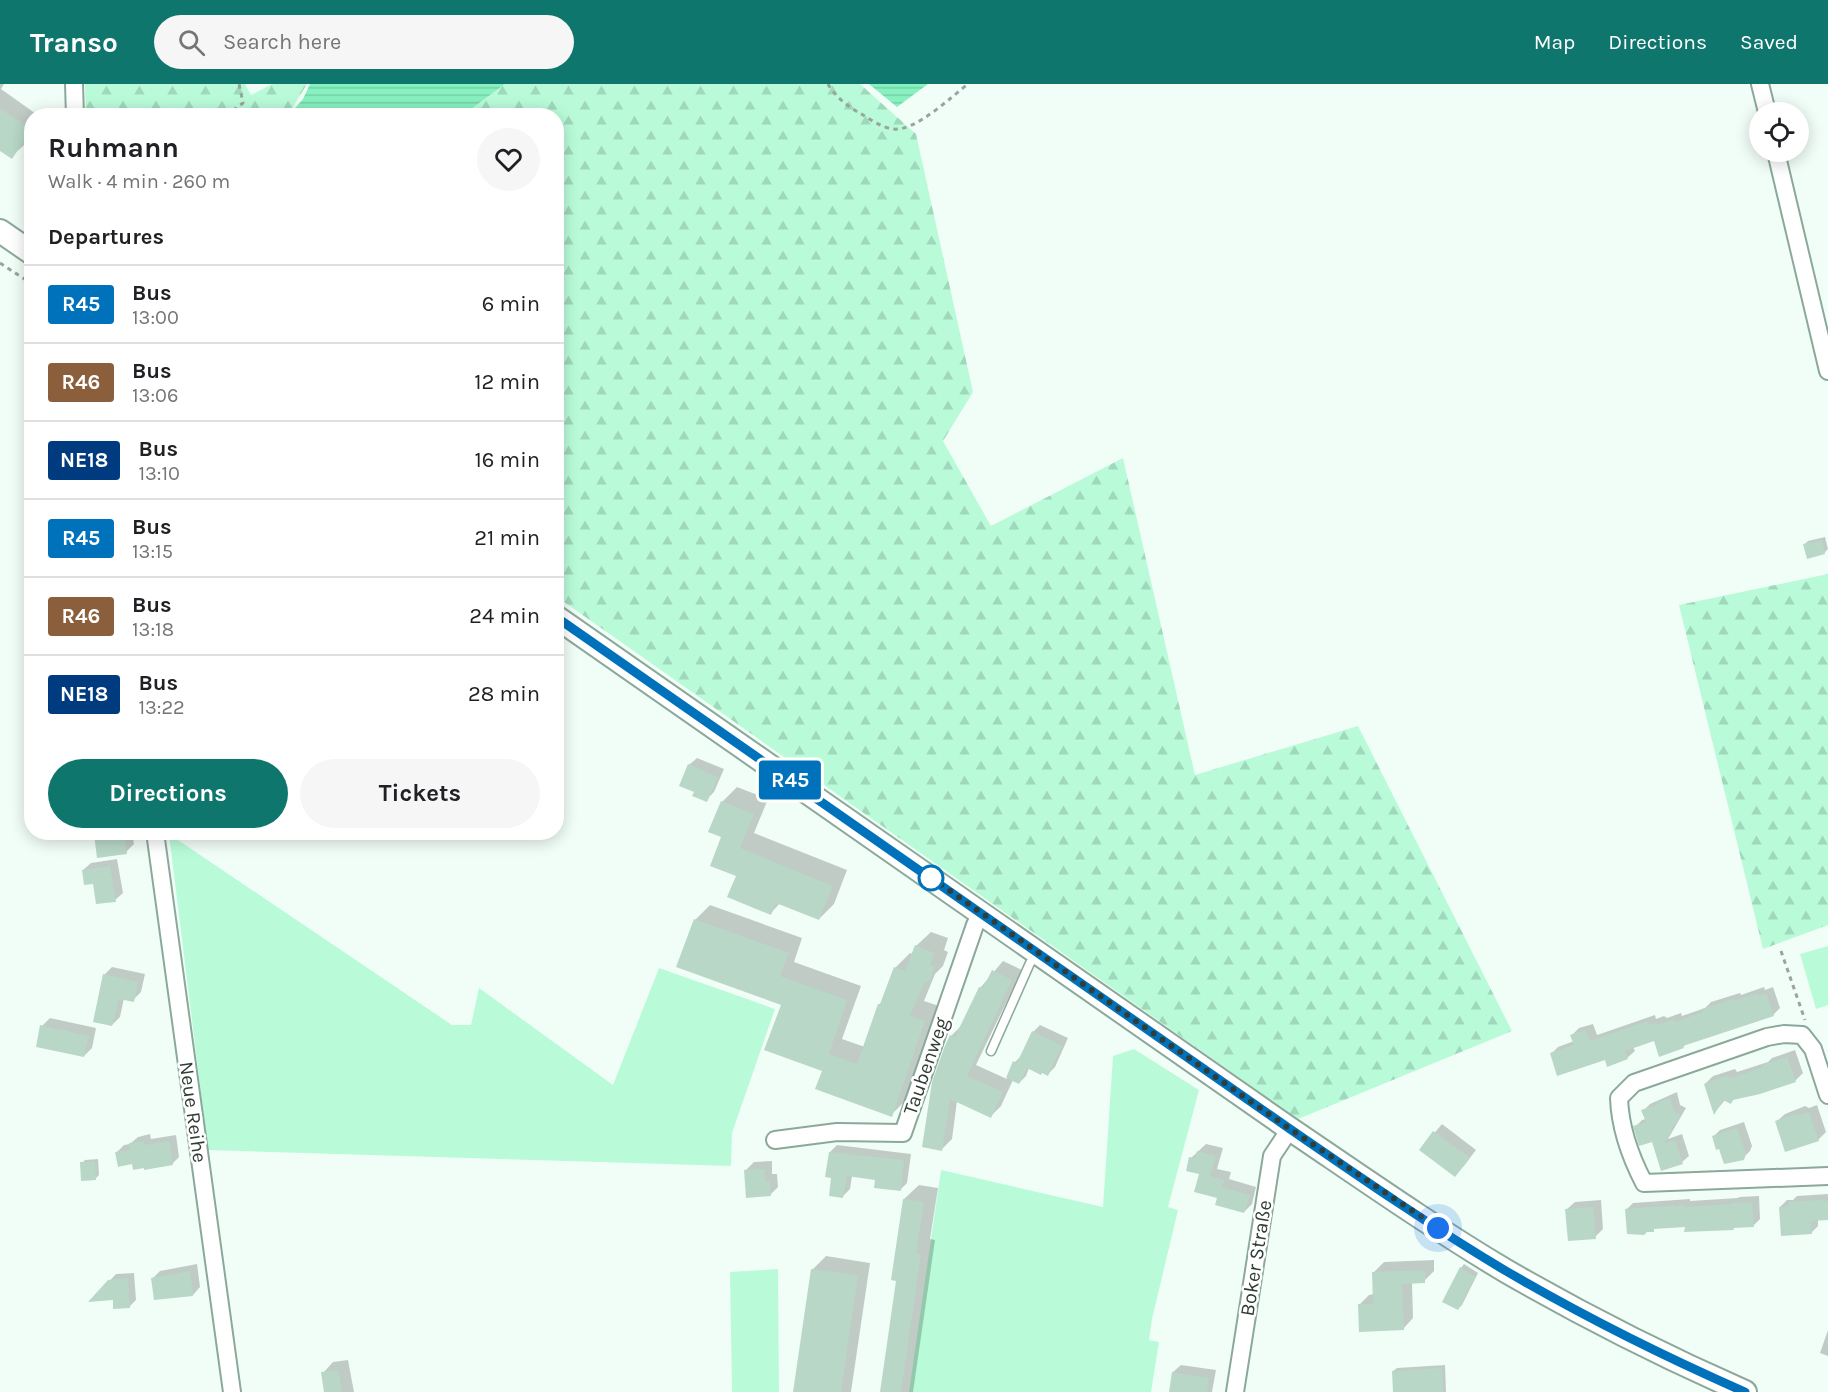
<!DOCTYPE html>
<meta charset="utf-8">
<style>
body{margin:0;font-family:Karla,sans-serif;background:#f6f6f6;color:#202124;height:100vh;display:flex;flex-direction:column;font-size:22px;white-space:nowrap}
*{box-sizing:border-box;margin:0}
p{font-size:20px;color:#757577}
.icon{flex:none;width:33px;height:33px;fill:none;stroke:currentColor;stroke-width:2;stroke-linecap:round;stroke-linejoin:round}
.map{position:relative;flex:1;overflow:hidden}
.side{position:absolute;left:24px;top:24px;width:540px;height:732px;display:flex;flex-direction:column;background:#fff;border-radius:24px;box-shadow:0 3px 15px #0003}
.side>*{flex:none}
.badge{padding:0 12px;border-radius:4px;font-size:21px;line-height:39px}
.controls{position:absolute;left:1749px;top:18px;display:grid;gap:12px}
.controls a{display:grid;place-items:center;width:60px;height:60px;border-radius:50%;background:#fff;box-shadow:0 3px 15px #0003;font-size:30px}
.you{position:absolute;width:30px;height:30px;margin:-15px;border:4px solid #fff;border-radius:50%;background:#1a73e8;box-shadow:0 0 0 9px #1a73e833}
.map>.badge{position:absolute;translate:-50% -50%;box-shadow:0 0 0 3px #fff}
h2{padding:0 24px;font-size:22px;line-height:54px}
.round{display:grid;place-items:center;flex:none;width:63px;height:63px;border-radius:32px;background:#f6f6f6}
.overview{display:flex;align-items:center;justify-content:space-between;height:102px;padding:0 24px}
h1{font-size:28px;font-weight:700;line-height:45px}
.cta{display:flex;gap:12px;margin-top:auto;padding:12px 24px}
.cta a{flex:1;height:69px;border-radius:36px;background:#0f766e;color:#fff;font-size:24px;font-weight:700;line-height:69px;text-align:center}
.cta a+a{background:#f6f6f6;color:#202124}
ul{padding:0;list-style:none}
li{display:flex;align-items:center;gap:18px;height:78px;padding:0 24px;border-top:2px solid #e0e0e0}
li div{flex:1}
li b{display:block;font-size:22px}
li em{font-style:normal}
li .badge{min-width:66px;font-weight:700;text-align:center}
header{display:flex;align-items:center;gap:36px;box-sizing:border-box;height:84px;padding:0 30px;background:#0f766e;color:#fff}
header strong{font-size:28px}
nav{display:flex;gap:33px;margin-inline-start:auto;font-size:21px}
.search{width:420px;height:54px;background:#f6f6f6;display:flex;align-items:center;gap:15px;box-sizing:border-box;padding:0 21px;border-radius:33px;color:#757577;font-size:22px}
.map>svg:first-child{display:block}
</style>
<header>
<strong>Transo</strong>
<div class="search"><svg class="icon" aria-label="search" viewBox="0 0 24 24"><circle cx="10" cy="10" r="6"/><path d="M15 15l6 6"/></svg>Search here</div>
<nav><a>Map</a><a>Directions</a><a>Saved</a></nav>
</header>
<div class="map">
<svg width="1828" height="1308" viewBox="0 0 1828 1308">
<defs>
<pattern id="forest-firs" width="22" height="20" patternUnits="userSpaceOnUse" patternTransform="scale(1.5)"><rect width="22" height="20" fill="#b9fbd9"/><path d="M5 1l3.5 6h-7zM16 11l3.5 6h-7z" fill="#a0d8bb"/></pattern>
<pattern id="water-rules" width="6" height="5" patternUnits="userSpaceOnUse" patternTransform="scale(1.5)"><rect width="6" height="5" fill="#88f1c0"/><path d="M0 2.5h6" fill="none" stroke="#76d0a6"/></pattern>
</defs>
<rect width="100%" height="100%" fill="#f1fef7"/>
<!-- green -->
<path fill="#b9fbd9" d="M169 750 452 941H471L479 904 613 1001 659 884 775 925 732 1049 731 1082 208 1066Z
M1828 862V921L1816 925 1800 870Z
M1134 965 1199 1006 1168 1123 1178 1126 1152 1235 1149 1256 1159 1258 1151 1308H909L941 1086 1103 1123 1113 972Z
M778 1185 779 1308H732L730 1188Z"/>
<!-- forest -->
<path fill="url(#forest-firs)" d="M85 0H245L251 11 272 0H307L288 31 86 32Z
M505 0H860L916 50 973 308 943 357 991 442 1123 374 1195 691 1358 642 1512 947 1298 1035 557 513 556 32 463 31Z
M1828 490V841L1763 865 1679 521Z"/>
<!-- water -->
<path fill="url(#water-rules)" d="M310 0H505L463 31H289L303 15Z
M869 0H928L897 23Z"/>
<!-- shadow -->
<path fill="#0003" d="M0 0H4L1 5 39 32H32V49L24 61 11 73 0 65Z
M1825 453 1828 465 1824 469 1805 460 1808 457Z
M697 674 724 685 714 708 706 716 696 707 689 681Z
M737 703 768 715 754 749 847 786 834 820 819 835 780 819 771 829 723 752 722 718Z
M97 748H132L134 760 126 768 96 750Z
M117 775 123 809 115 816 83 786 91 779Z
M710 821 802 854 794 878 861 902 842 955 865 963 895 884 910 869 913 870 916 862 931 848 948 854 944 866 948 868 943 882 935 890 924 917 939 922 906 1016 891 1031 824 986 783 920 695 836Z
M1003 877 1022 886 976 981 1007 995 1015 978 1022 971 1033 948 1040 941 1068 954 1055 983 1048 990 1029 984 1026 992 1019 999 1013 996 1001 1022 991 1032 957 1017 952 1055 942 1065 951 952 961 942 981 903Z
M112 883 145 890 141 908 133 916 124 914 120 933 112 941 104 891Z
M1764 903 1765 906 1773 903 1780 924 1773 931 1687 959 1683 963 1655 955 1633 963 1635 967 1627 974 1551 970 1558 963 1574 957 1572 951 1579 944 1593 940 1597 951 1655 931 1656 935 1664 932 1667 934 1681 929 1682 932 1705 924 1711 918 1740 909 1741 911Z
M50 934 96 944 92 964 84 972 42 942Z
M1795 966 1803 989 1795 997 1735 1014 1731 1018 1725 1016 1715 1028 1705 1000 1713 992 1735 985 1737 988 1768 978 1772 974Z
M1677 1008 1680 1021 1686 1024 1668 1055 1682 1050 1689 1072 1682 1078 1635 1043 1642 1036 1646 1035 1643 1027 1650 1020Z
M1817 1021 1826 1048 1818 1056 1777 1037 1785 1030 1805 1022 1809 1024Z
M1744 1038 1752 1062 1750 1067 1743 1074 1713 1053 1720 1046Z
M1442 1040 1476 1066 1463 1083 1421 1065Z
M150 1050 151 1055 176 1051 179 1073 172 1080 133 1079 117 1068 124 1061 130 1060 138 1053Z
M1206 1060 1223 1064 1217 1085 1231 1088 1229 1095 1256 1103 1252 1120 1244 1128 1219 1113 1191 1074Z
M837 1061 911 1070 907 1099 900 1106 877 1095 852 1092 850 1105 843 1112 830 1068Z
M98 1075 99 1091 96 1094 82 1079 85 1076Z
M772 1077V1090H777L778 1103 770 1111 746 1086 754 1078Z
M919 1101 938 1104 930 1155 935 1156 913 1308H882L898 1196 904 1115Z
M1828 1110V1135H1818V1142L1811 1149 1780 1123 1787 1116H1793L1797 1112Z
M1759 1112 1760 1135 1753 1142 1735 1143 1733 1145 1686 1141 1656 1144 1653 1146 1626 1126 1633 1119 1690 1115V1117L1738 1114 1739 1113Z
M1601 1116 1603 1145 1595 1153 1567 1125 1575 1118Z
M826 1172 870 1179 851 1308H795L813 1185Z
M1434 1176V1187L1424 1197 1412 1198 1413 1234 1403 1245 1359 1221 1369 1211 1374 1210V1188L1384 1178Z
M197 1180 200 1203 193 1211 152 1195 160 1187Z
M1464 1180 1478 1189 1462 1221 1458 1225 1461 1184Z
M134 1189 136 1216 129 1223 114 1214 92 1216 116 1190Z
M1828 1246V1272L1820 1269Z
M348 1276 354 1308H326L323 1289 333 1278Z
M1181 1281 1216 1286 1212 1308H1170L1173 1288Z
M1445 1281 1446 1308H1394L1393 1287 1397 1284Z"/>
<!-- building -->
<path fill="#b8d7c7" d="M0 24 31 46 12 75 0 67Z
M1822 456 1825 470 1807 475 1803 460Z
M688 680 718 693 707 718 692 712 694 708 679 702Z
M721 717 754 730 740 764 833 802 819 836 776 819 771 831 727 813 736 792 710 782 721 753 708 748Z
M113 748 114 752 124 750 127 770 97 774 94 750Z
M110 782 116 818 96 820 93 800 84 801 82 786Z
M694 835 789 869 780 892 847 916 829 970 857 980 878 920H880L894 883 905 887 915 861 934 869 930 881 935 882 929 899 925 897 910 932 925 937 892 1033 815 1005 822 987 764 966 781 921 676 883Z
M992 886 1012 896 967 992 1003 1008 991 1034 950 1015 942 1067 922 1063 932 998 944 964 950 951 955 953 979 903 983 904Z
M103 890 138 898 134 918 119 915 112 942 93 938Z
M1757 909 1758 912 1766 909 1774 932 1683 962 1684 964 1659 973 1654 957 1625 967 1628 975 1607 983 1605 976 1557 992 1550 969 1574 961 1570 951 1586 946 1590 957 1648 937 1649 941 1656 939 1659 940 1674 935 1675 938 1703 928 1702 925 1733 915 1734 917Z
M40 941 89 952 84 973 36 963Z
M1032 947 1062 962 1048 992 1042 989 1041 991 1027 984 1019 1000 1006 994 1013 977 1017 979Z
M1787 973 1796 998 1760 1010 1733 1016 1731 1020 1723 1016 1714 1031 1704 1000 1728 991 1729 995 1763 983 1762 981Z
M1670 1014 1674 1027 1681 1031 1674 1042 1671 1043 1672 1046 1664 1060 1675 1056 1683 1080 1661 1087 1652 1058 1639 1062 1633 1042 1646 1038 1641 1026 1656 1021 1658 1018Z
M1809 1028 1819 1057 1785 1068 1775 1037 1796 1030 1800 1031Z
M1737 1044 1746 1070 1744 1076 1724 1080 1719 1065 1716 1066 1712 1052Z
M1433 1047 1470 1074 1455 1093 1419 1066Z
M144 1057V1061L169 1057 173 1081 144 1086V1084L133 1086 132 1080 118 1083 115 1068 130 1066 129 1059Z
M1197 1067 1216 1072 1210 1092 1224 1096 1222 1103 1250 1111 1244 1129 1215 1121 1217 1114 1194 1108 1199 1090 1186 1087 1189 1073 1195 1074Z
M829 1068 904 1076 901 1107 874 1104 875 1096 847 1092 843 1114 829 1112 831 1094 825 1093Z
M80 1078H95L96 1096 81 1097Z
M765 1085V1097H770L771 1112 746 1114 744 1086Z
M903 1115 924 1118 916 1169 921 1170 901 1308H880L896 1197 891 1196Z
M1819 1116 1828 1117V1136L1811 1137 1812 1150 1781 1152 1779 1123 1789 1122V1118Z
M1752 1118 1754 1143 1733 1144 1734 1146 1684 1148 1685 1143 1654 1145V1148H1647L1644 1151 1627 1150 1625 1125 1684 1121V1123L1731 1120V1119Z
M1593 1123 1596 1155 1568 1157 1565 1125Z
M1460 1183 1475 1193 1458 1226 1442 1218Z
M811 1185 858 1191 841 1308H793Z
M1425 1186V1199L1402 1200 1404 1246 1359 1248 1358 1220H1373L1372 1188Z
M190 1187 193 1212 154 1216 151 1194Z
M128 1194 130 1224 113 1225V1216L88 1218 108 1196Z
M1442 1284 1443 1308H1393L1392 1287Z
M338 1286 342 1308H324L321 1288Z
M1172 1288 1209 1294 1207 1308H1169Z"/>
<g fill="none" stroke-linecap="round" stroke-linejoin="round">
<defs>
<path id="service" d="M991 967 1030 879 1037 870"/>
<path id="minor" d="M74 0 75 32
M1760 0 1767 28
M1776 68 1828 287
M155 748 232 1308
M1828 1011 1813 965 1802 951 1784 950 1767 953 1634 999 1619 1014C1620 1044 1630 1072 1644 1099L1828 1092
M775 1056 837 1048 903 1049 975 841 981 829
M1235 1308 1272 1072 1290 1045"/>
<path id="secondary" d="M0 147 32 169
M556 533 1290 1045C1361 1093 1432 1143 1506 1187 1584 1232 1663 1272 1745 1308"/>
</defs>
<!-- service casing -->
<use href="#service" stroke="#8ba99a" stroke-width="11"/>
<!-- minor casing -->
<use href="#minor" stroke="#8ba99a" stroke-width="20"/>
<!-- secondary casing -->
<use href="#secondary" stroke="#8ba99a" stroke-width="26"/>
<!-- path -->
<path stroke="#98a59e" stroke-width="3" stroke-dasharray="4.5 4.5" stroke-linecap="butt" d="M828 0C835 13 850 24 863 31 871 36 883 44 893 45 915 48 951 13 968 0
M226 32 243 19 239 0
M0 179 32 200
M1781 867 1805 936"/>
<!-- service -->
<use href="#service" stroke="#fff" stroke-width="8"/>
<!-- minor -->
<use href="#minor" stroke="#fff" stroke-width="16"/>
<!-- secondary -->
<use href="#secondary" stroke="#fff" stroke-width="22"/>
</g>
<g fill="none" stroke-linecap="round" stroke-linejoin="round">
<defs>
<path id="line" d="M556 533 1290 1045C1361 1094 1432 1143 1506 1187 1583 1232 1663 1272 1745 1308"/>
</defs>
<!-- line casing -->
<use href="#line" stroke="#fff" stroke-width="14"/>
<!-- line -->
<use href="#line" stroke="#0072bc" stroke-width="9"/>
<!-- walk -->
<path stroke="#313e37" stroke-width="6" stroke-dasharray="0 10.8" d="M931 794 923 788 1290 1045 1438 1144"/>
</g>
<!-- markers -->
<circle fill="#fff" stroke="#0072bc" stroke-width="3" cx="931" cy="794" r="12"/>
<g text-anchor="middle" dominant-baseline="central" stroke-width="5" stroke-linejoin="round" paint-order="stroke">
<!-- street labels -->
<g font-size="20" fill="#313e37" stroke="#fff">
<text transform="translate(926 982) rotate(-71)">Taubenweg</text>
<text transform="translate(193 1028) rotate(82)">Neue Reihe</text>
<text transform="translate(1256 1174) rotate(-81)">Boker Straße</text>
</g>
</g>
</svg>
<div class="controls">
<a><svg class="icon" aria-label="locate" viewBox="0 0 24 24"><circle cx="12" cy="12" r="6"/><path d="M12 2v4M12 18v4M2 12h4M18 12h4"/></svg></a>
</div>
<div class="you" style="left:1438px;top:1144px"></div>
<b class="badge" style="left:790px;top:696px;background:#0072bc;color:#fff">R45</b>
<section class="side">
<div class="overview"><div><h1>Ruhmann</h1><p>Walk · 4 min · 260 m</p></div><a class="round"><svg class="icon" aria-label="heart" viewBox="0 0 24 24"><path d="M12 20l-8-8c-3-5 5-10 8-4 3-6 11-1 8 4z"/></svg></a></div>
<h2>Departures</h2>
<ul>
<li><span class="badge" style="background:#0072bc;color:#fff">R45</span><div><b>Bus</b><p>13:00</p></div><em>6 min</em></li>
<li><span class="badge" style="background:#8b5e3c;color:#fff">R46</span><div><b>Bus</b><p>13:06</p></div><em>12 min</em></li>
<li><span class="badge" style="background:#003b80;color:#fff">NE18</span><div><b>Bus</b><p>13:10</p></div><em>16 min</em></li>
<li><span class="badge" style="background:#0072bc;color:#fff">R45</span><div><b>Bus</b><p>13:15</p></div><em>21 min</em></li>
<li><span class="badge" style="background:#8b5e3c;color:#fff">R46</span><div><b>Bus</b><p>13:18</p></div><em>24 min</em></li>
<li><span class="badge" style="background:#003b80;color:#fff">NE18</span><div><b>Bus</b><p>13:22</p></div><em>28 min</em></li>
</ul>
<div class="cta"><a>Directions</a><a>Tickets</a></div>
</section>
</div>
